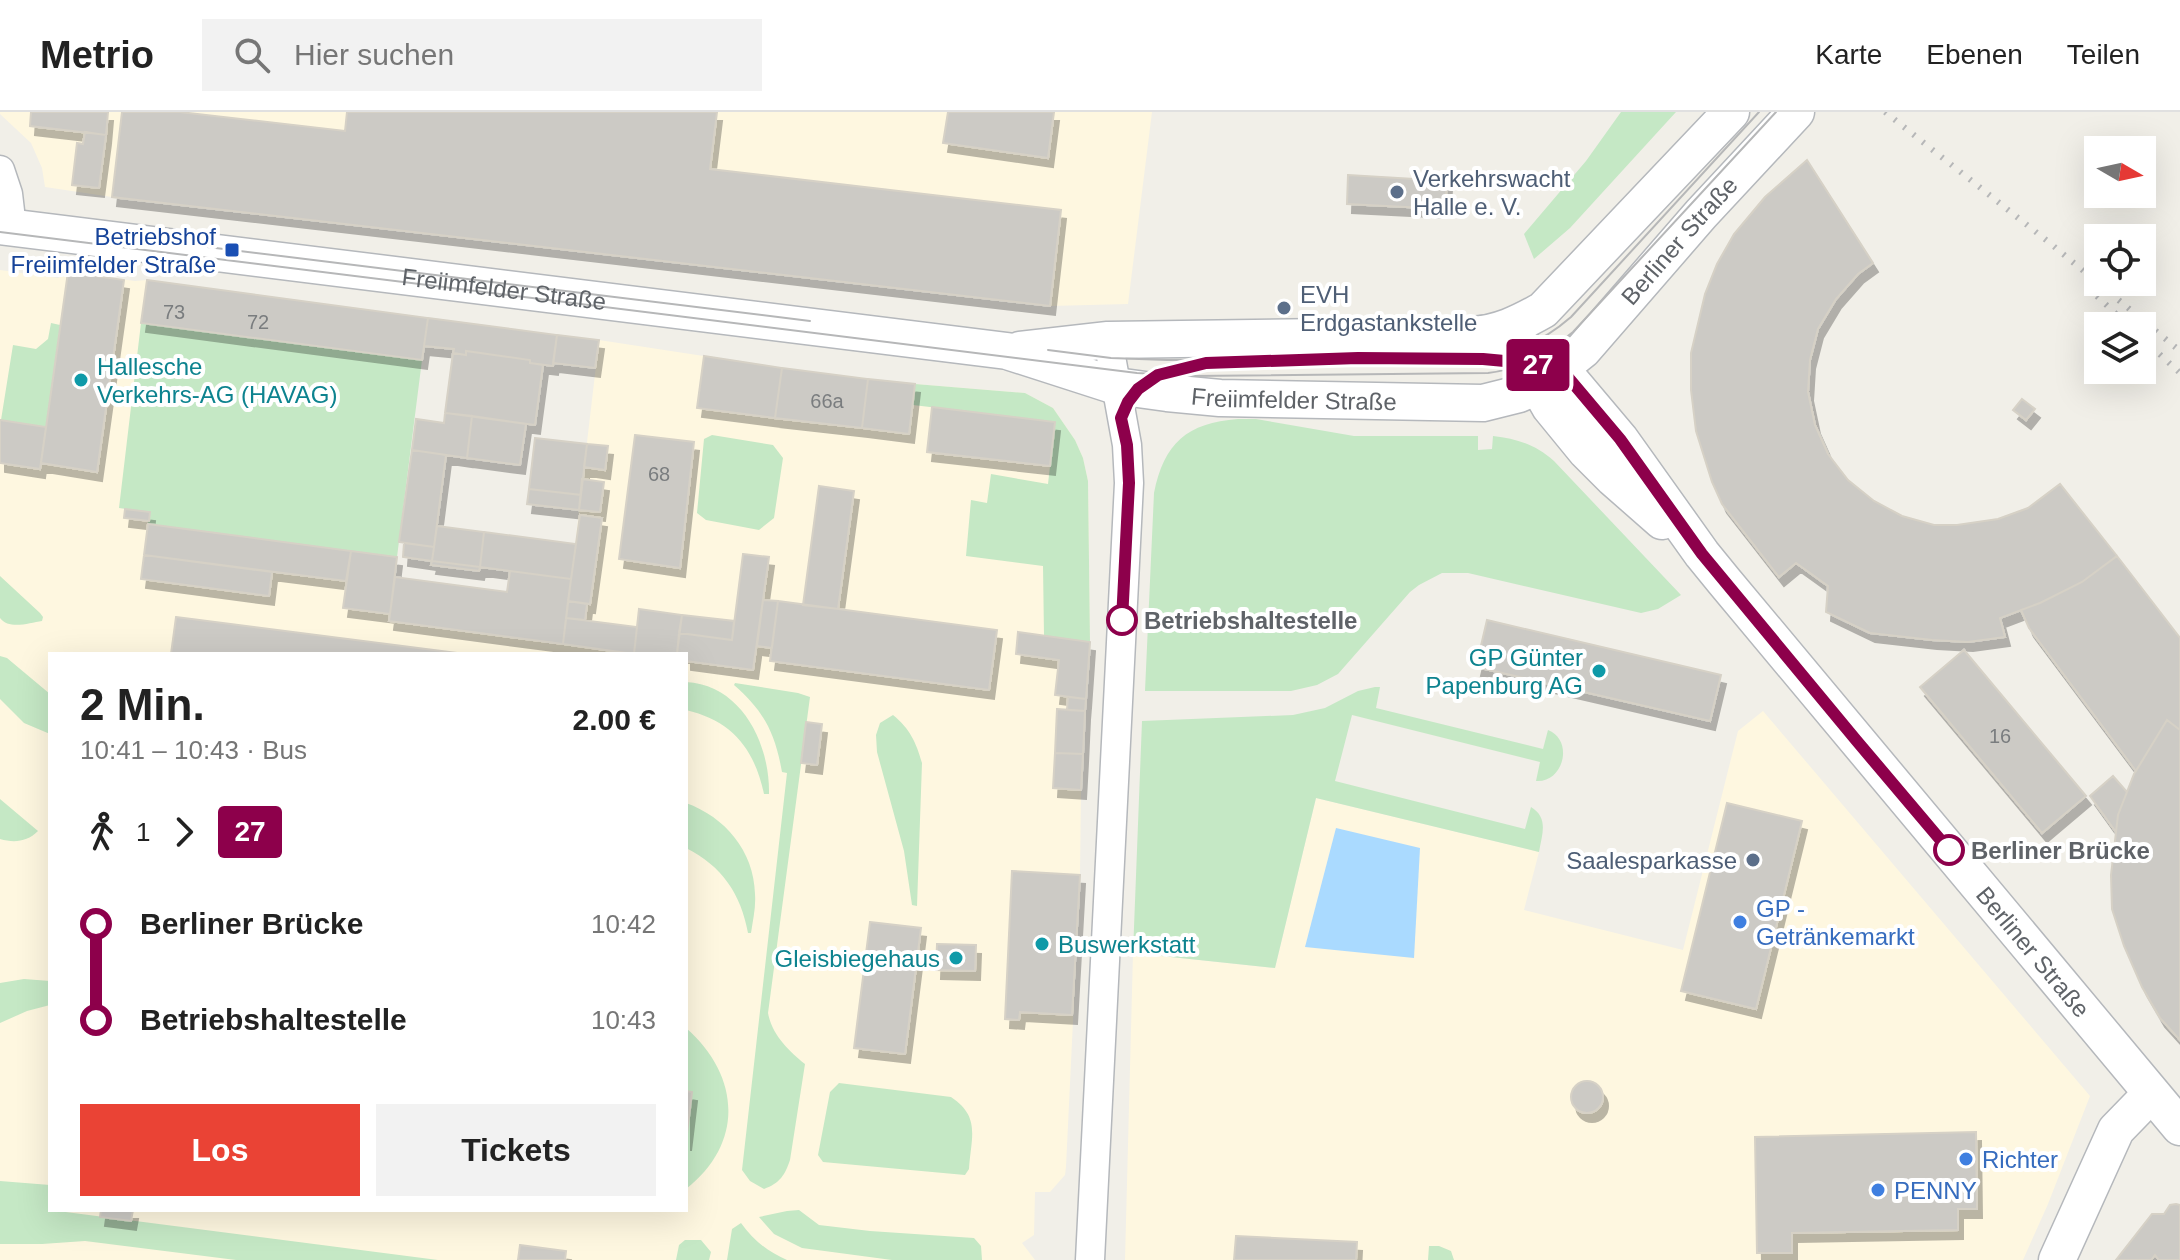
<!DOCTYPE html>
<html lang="de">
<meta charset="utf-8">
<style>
body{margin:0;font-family:Arial,sans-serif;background:#f2f2f2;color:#222;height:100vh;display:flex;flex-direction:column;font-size:30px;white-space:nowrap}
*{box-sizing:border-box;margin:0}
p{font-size:26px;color:#767676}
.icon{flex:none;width:44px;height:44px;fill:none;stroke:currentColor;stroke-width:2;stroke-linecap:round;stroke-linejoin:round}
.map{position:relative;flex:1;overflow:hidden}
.details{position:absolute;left:48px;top:540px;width:640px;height:560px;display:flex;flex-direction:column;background:#fff;border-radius:0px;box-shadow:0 8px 32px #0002}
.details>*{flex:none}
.badge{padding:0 16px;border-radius:6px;font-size:28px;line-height:52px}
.needle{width:52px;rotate:99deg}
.controls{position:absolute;left:2084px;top:24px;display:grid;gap:16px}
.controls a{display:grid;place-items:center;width:72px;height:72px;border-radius:0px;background:#fff;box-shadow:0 8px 32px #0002;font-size:40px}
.map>.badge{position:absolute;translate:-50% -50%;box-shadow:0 0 0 4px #fff}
.legs{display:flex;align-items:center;gap:12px;height:88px;padding:0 32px;font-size:26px}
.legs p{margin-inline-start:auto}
.headline{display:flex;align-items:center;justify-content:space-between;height:136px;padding:0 32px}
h1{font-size:44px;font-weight:700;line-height:60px}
.cta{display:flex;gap:16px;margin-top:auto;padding:16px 32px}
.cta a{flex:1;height:92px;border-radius:0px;background:#ea4335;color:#fff;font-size:32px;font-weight:700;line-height:92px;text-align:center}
.cta a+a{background:#f2f2f2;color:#222}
ul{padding:0 32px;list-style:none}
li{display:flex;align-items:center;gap:28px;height:96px;font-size:30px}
li i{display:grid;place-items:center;width:12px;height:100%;margin:0 10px;background:currentColor}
li i::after{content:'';width:20px;height:20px;margin:-10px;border:6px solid;border-radius:50%;background:#fff}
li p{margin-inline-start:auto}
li:first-child i{background:linear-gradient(#0000 50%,currentColor 0)}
li:last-child i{background:linear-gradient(currentColor 50%,#0000 0)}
header{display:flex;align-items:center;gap:48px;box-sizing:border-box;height:112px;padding:0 40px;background:#fff;border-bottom:2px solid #e0e0e0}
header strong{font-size:38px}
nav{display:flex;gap:44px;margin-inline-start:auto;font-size:28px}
.search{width:560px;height:72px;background:#f2f2f2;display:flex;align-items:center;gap:20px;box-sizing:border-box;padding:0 28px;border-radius:0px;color:#767676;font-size:30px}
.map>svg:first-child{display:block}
</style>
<header>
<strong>Metrio</strong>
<div class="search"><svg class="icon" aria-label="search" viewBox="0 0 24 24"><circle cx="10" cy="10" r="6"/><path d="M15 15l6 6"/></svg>Hier suchen</div>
<nav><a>Karte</a><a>Ebenen</a><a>Teilen</a></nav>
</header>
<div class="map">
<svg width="2180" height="1148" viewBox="0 0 2180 1148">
<defs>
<filter id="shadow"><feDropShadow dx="5" dy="9" stdDeviation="0" flood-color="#0004"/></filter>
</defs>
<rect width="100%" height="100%" fill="#f1efe8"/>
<!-- commercial -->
<path fill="#fef7e0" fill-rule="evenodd" d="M0 0H1152L1128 192 1050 194 112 85 45 75 42 56 31 31 0 2Z
M0 158 58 166 68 160 135 169 147 168 120 396 150 400 149 412 397 445 395 466 507 480 571 467 599 228 782 256 915 272 1025 281 1053 296 1075 328 1083 346 1088 369 1090 530 1081 678 1080 763 1066 1055 1065 1063 1050 1080H1035L1034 1123 1022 1131 1035 1148H0ZM50 542H686V1098H50Z
M1763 599 2090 984 2048 1092 2023 1148H1125L1133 841 1275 856 1316 686 1539 740 1524 798 1683 838 1738 619Z"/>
<!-- green -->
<path fill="#c5e8c5" d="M1621 0H1676L1570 116 1534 147 1524 122 1586 49Z
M51 211 60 213 46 315 1 308 13 233 36 237 48 227Z
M141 211 422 248 397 445 148 412 149 400 119 396Z
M915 272 1025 281 1053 296 1075 328 1083 346 1088 369 1090 530 1044 524 1043 454 966 444 971 388 987 391 991 362 1048 372 1055 310 913 293Z
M1238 307H1256L1354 324H1478V338L1492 337 1493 324C1517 327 1535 332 1554 349L1681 483 1658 497 1641 501 1468 461H1442L1419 473 1410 480 1338 562 1317 573 1291 579H1145L1154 381C1164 331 1187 311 1238 307Z
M712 323 773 333 783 346 774 406 759 418 706 408 697 401 704 327Z
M0 464 40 501 43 505 42 509C29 511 9 518 0 506Z
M0 544 7 546 50 582V622L24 611 0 587Z
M686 570C742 573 770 632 769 682H764C754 636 732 609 686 598Z
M735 571 798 581 810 585 768 901C772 923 789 939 805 952L790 1048C785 1063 780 1071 764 1077L750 1069 742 1058 787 661 782 660C775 621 764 599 734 573Z
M1375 575H1380L1376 596 1543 637 1548 618C1574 628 1564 671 1536 669L1540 650 1352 603 1335 669 1525 717 1531 695C1549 706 1542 722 1539 740L1316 686 1275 856 1133 841 1142 609 1293 603 1325 596 1358 579Z
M893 603C910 617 916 630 922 651L917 794 912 793 904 739 877 640 876 623 880 611Z
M0 687 38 719C27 730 14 731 0 727Z
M686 691C725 705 754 739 755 782 756 795 753 808 751 821H748C741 782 722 754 686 736Z
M24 867 50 869V893L27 899 0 911V871Z
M686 916C740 963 745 1031 686 1077V1030L692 981 686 979Z
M839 971 951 985C981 1005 971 1025 969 1057L965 1063 823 1050 818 1043 830 980Z
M0 1069 50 1073V1098L438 1148H236L85 1129 42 1132H0Z
M799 1098 819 1113 870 1119 974 1126 981 1134 982 1148H892L802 1136 774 1122 759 1105 787 1099Z
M741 1111C753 1128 768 1140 787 1148H727L732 1117Z
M685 1128H701L711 1140 709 1148H676L679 1133Z
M1429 1134H1439L1451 1139 1454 1148H1428Z"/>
<!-- water -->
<path fill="#aadaff" d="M1336 716 1420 736 1414 846 1305 835Z"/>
<!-- building -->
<path fill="#cccac5" stroke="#d6d1c6" stroke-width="2" filter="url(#shadow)" d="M31 0H108L106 23 30 14Z
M122 0H180L345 19 347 0H717L710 57 1061 98 1050 194 112 85Z
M948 0H1054L1048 46 943 31Z
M85 20 106 23 99 76 72 73 77 31 83 32Z
M1807 48 1873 151 1858 162 1836 187 1818 217 1810 248 1808 280 1815 313 1828 342 1848 368 1874 389 1902 404 1934 413H1957L1998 407 2028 396 2060 372 2117 444 2082 470 2040 491 2000 506 2005 525 1968 530 1932 528 1870 521 1826 500 1828 474 1796 451 1779 465 1722 392 1712 370 1696 319 1691 278V241L1705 182 1717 152 1734 122 1765 85Z
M1348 63 1447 69 1445 97 1347 92Z
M68 160 124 168 97 360 41 351Z
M147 168 428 206 422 248 141 211Z
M428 206 557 223 553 254 530 251V248L466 239V243L453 241 454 237 424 234Z
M557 223 599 228 595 256 553 251Z
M466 239 530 248V251L543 253 535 313 445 301 453 241 466 243Z
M704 244 782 256 775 306 697 296Z
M782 256 868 267 862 316 775 306Z
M868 267 915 272 909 322 862 316Z
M2022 287 2035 297 2026 308 2013 298Z
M932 295 1055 310 1050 354 927 340Z
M445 301 472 304 467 346 412 338 416 307 444 311Z
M472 304 526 312 520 353 467 346Z
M0 308 46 315 40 357 0 351Z
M635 323 694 330 680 456 619 447Z
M535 326 587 332 581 383 529 377Z
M587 332 608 334 605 358 584 355Z
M412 338 446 343 434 435 399 430Z
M582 367 604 370 600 400 579 398Z
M819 374 854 379 838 497 803 493Z
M529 377 581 383 579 398 527 392Z
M125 397 150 400 149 409 124 406Z
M580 403 602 406 590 492 568 489Z
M148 412 351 439 346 469 144 443Z
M437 414 484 420 480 455 432 449Z
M484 420 576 432 571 467 480 455Z
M404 431 434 435 432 449 403 445Z
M351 439 397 445 390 502 343 496Z
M743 442 769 445 753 558 686 549V542H677L679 521 732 528Z
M144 443 272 460 269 484 141 467Z
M2117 444 2180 526V618L2167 608 2136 659 2029 516 2021 498 2040 491 2082 470Z
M432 449 480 455 479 459 431 453Z
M510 459 571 467 563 532 389 509 395 465 507 480Z
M763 488 778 489 772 536 757 534Z
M568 489 587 492 585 508 566 506Z
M778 489 997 518 989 578 770 549Z
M639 497 682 503 677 542H634Z
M682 503 734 509 732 528 679 521Z
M176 505 465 542H171Z
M566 506 637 515 634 542 563 532Z
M1487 508 1721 563 1710 609 1476 555Z
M1018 520 1090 530 1086 587 1055 583 1059 548 1016 542Z
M1964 538 2086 684 2042 721 1920 575Z
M1068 585 1086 587 1085 599 1067 598Z
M1057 597 1085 599 1083 642 1055 641Z
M2167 608 2180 618V928L2160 906 2142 875 2124 834 2112 797 2111 763 2118 703 2134 662Z
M806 610 822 612 817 653 801 651Z
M1055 641 1083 642 1081 678 1053 676Z
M2113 664 2127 680 2118 703 2116 720 2090 684Z
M1727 691 1802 709 1756 897 1681 879Z
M1012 759 1080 763 1072 903 1020 900 1019 908 1005 907Z
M870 810 921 816 905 942 854 936Z
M937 832 976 833 975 859 936 858Z
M1571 985a16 16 0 1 1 32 0a16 16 0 1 1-32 0Z
M686 979 692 980 686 1030Z
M1976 1020 1977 1097H1958V1118L1792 1121V1141H1757L1755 1025Z
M2176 1092 2180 1093V1148H2159L2155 1143 2151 1148H2116L2152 1102H2164L2170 1093Z
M101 1098H133L131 1109 100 1105Z
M1236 1124 1357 1130 1356 1148H1234Z
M520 1133 566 1139 565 1148H518Z"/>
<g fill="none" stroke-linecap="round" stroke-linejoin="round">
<defs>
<path id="minor" d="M0 58 8 82 12 116
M1090 1148 1129 371 1127 333 1108 228"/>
<g id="tertiary">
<path id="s1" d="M0 114 1007 239 1116 274 1167 281 1220 286 1483 291 1519 282 1538 274 1583 238 1701 102 1796 0"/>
<path id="s2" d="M1483 222 1523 236 1561 257 1620 327 1702 442 1724 469 2180 1015"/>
<path d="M1020 238 1108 228 1471 223C1498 222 1520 211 1543 198L1731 0"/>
<path d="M1534 250 1538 274 1550 295 1586 339 1613 366 1662 409"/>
<path d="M2057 1148 2116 1018 2151 982"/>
</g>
</defs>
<!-- minor casing -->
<use href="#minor" stroke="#b5b8bc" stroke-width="31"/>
<!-- tertiary casing -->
<use href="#tertiary" stroke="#b5b8bc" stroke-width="39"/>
<!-- minor -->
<use href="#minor" stroke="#fff" stroke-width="28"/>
<!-- tertiary -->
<use href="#tertiary" stroke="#fff" stroke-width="36"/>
<!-- tram -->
<path stroke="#b6b7b8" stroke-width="2" d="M0 120 1137 261 1191 264 1488 261C1522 257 1547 241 1573 220L1776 0
M159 129 810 209
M1048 238 1111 246 1167 248 1470 246C1511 243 1540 232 1571 205L1759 0"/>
<!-- rail -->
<path stroke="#b6b7b8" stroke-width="6" stroke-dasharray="2 10" stroke-linecap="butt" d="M1885 0 2051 132 2180 239
M2088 176 2129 214
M2142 226 2180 261"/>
</g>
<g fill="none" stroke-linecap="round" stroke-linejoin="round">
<defs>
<path id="line-1" d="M1122 508 1129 371 1127 333 1121 306 1128 290 1138 277 1158 263 1206 251 1358 246 1483 247 1527 251 1561 257 1620 327 1702 442 1856 628 1949 738"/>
</defs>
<!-- line-1 casing -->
<use href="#line-1" stroke="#fff" stroke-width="18"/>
<!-- line-1 -->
<use href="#line-1" stroke="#8d004b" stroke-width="12"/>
</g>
<!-- markers -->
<g fill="#5c6f8a" stroke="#fff" stroke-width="3">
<circle cx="1397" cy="80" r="8"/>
<circle cx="1284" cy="196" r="8"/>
<circle cx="1753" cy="748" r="8"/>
</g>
<rect fill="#1a4fb4" stroke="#fff" stroke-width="3" x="224" y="130" width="16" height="16" rx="4"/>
<g fill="#0f9aa8" stroke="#fff" stroke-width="3">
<circle cx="81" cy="268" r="8"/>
<circle cx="1599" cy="559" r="8"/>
<circle cx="1042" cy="832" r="8"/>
<circle cx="956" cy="846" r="8"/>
</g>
<g fill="#fff" stroke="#8d004b" stroke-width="4">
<circle cx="1122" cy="508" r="14"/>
<circle cx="1949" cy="738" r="14"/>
</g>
<g fill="#3f7fe0" stroke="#fff" stroke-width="3">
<circle cx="1740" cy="810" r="8"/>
<circle cx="1966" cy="1047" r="8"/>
<circle cx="1878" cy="1078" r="8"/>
</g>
<g text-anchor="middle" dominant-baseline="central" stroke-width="8" stroke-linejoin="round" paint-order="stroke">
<!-- number labels -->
<g font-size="20" fill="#7a7d7f">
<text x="174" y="200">73</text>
<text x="258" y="210">72</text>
<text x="827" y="289">66a</text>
<text x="659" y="362">68</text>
<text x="2000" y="624">16</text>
</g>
<!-- service labels -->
<g font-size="24" fill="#4e5e75" stroke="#fff" text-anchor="start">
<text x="1413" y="66">Verkehrswacht<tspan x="1413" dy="28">Halle e. V.</tspan></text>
<text x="1300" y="182">EVH<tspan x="1300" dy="28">Erdgastankstelle</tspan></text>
<text x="1737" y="748" text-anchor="end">Saalesparkasse</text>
</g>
<!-- transit labels -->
<g font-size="24" fill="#164399" stroke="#fff" text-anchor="end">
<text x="216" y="124">Betriebshof<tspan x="216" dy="28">Freiimfelder Straße</tspan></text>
</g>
<!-- street labels -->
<g font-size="24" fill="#5f6368" stroke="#fff">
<text stroke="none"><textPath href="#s1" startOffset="1758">Berliner Straße</textPath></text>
<text stroke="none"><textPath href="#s1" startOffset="508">Freiimfelder Straße</textPath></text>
<text stroke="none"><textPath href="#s1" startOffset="1308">Freiimfelder Straße</textPath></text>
<text stroke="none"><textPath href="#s2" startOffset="836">Berliner Straße</textPath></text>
</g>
<!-- culture labels -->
<g font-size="24" fill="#0d838f" stroke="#fff" text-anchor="start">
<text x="97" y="254">Hallesche<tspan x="97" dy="28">Verkehrs-AG (HAVAG)</tspan></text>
<text x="1583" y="545" text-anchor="end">GP Günter<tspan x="1583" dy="28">Papenburg AG</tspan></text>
<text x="1058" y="832">Buswerkstatt</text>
<text x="940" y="846" text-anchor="end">Gleisbiegehaus</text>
</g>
<!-- stop labels -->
<g font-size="24" font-weight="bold" fill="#5f6368" stroke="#fff" text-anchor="start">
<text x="1144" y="508">Betriebshaltestelle</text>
<text x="1971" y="738">Berliner Brücke</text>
</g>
<!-- shop labels -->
<g font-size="24" fill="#366cbe" stroke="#fff" text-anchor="start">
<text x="1756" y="796">GP -<tspan x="1756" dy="28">Getränkemarkt</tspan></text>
<text x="1982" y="1047">Richter</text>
<text x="1894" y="1078">PENNY</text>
</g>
</g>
</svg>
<div class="controls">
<a><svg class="needle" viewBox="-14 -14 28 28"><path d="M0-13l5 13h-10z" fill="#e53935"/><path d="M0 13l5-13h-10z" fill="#767676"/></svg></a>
<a><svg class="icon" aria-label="locate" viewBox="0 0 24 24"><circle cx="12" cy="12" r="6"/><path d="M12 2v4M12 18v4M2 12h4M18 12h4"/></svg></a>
<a><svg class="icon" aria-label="layers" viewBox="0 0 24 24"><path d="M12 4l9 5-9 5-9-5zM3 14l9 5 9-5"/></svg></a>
</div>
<b class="badge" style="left:1538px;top:253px;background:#8d004b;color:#fff">27</b>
<section class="details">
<div class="headline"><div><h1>2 Min.</h1><p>10:41 – 10:43 · Bus</p></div><b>2.00 €</b></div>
<div class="legs"><svg class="icon" aria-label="walk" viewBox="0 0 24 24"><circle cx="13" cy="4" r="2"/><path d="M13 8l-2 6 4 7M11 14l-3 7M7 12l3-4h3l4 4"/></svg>1<svg class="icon" aria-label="forward" viewBox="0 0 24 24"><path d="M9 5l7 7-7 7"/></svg><b class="badge" style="background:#8d004b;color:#fff">27</b></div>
<ul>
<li><i style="color:#8d004b"></i><b>Berliner Brücke</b><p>10:42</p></li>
<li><i style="color:#8d004b"></i><b>Betriebshaltestelle</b><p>10:43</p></li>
</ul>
<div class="cta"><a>Los</a><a>Tickets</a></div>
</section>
</div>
